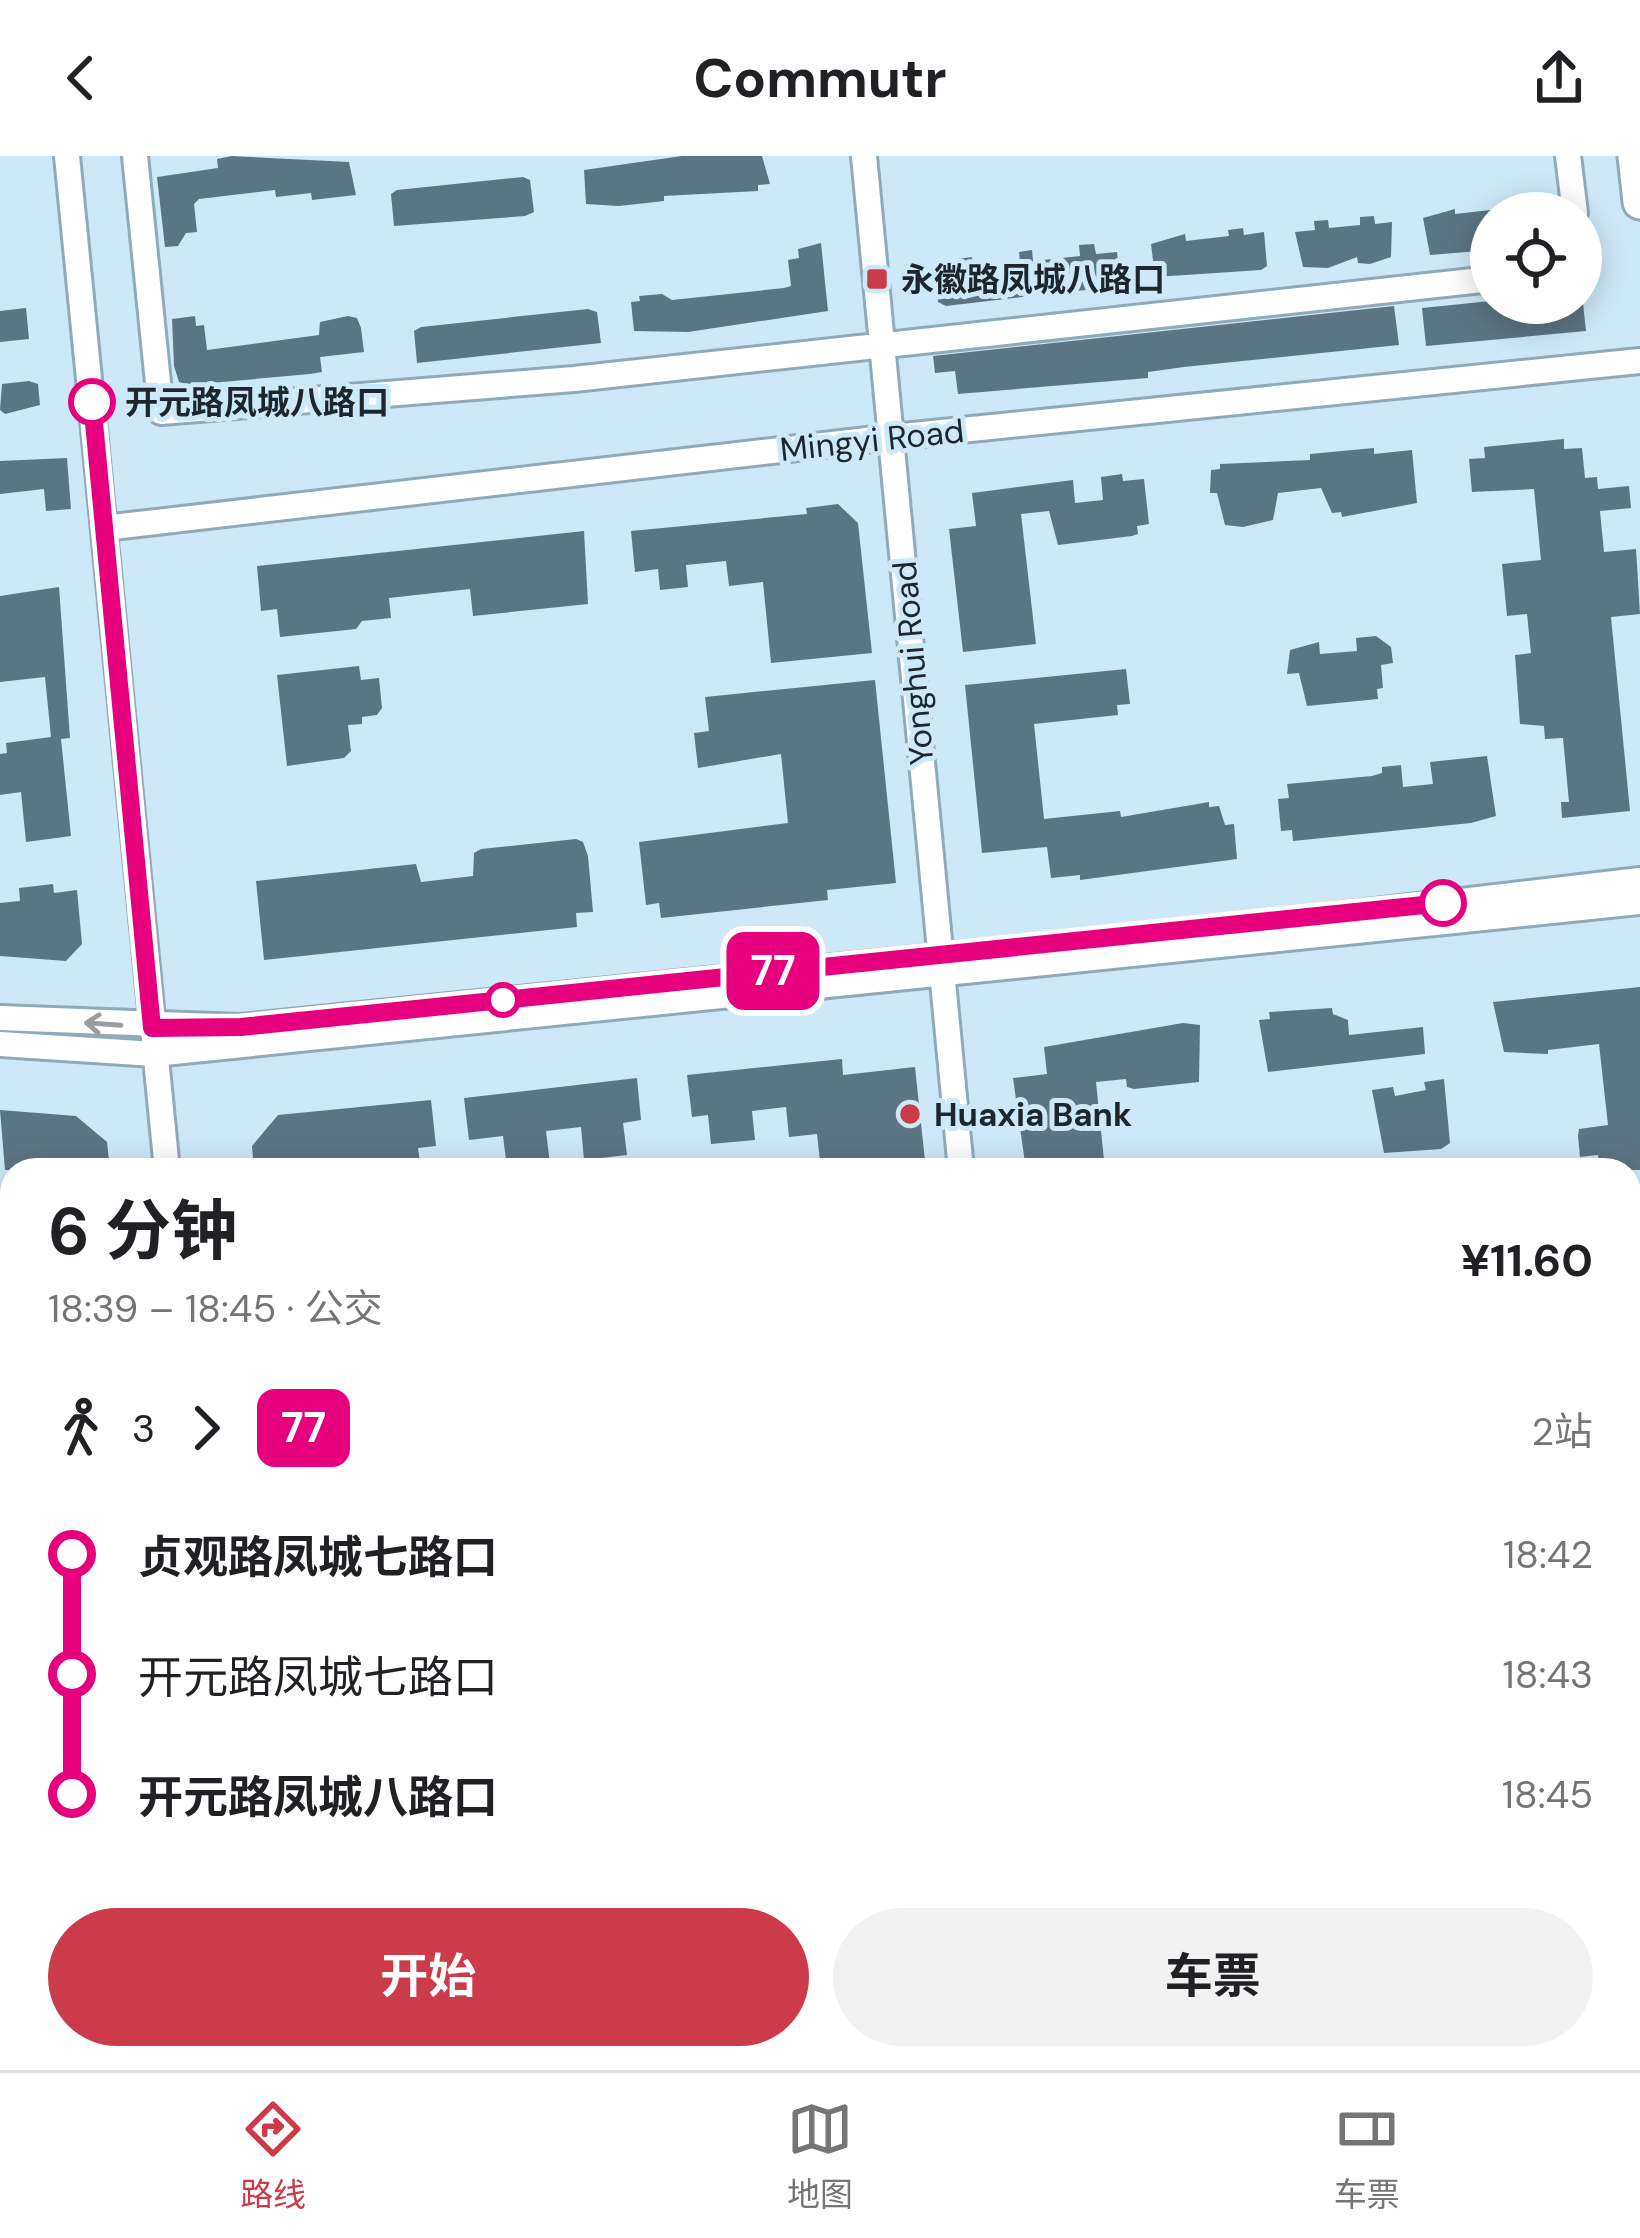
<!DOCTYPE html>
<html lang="zh">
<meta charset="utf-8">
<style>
body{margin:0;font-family:"DM Sans","Noto Sans SC",sans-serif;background:#f2f2f2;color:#202124;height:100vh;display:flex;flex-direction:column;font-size:45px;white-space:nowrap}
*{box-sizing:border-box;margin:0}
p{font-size:39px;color:#757577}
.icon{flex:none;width:66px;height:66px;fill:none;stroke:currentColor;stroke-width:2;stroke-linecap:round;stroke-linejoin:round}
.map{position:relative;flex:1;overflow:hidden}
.drawer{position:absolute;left:0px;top:1002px;width:1641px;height:912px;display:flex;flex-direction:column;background:#fff;border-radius:36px 36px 0 0;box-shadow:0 6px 30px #0003}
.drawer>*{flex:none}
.badge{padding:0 24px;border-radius:18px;font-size:42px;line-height:78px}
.controls{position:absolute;left:1470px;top:36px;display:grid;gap:24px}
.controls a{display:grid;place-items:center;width:132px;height:132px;border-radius:50%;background:#fff;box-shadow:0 6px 30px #0003;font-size:60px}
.map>.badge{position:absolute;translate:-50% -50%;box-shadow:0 0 0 6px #fff}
.legs{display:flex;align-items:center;gap:18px;height:132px;padding:0 48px;font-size:39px}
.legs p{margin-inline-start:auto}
.overview{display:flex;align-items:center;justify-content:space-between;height:204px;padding:0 48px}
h1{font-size:66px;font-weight:700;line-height:90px}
.button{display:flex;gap:24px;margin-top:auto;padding:24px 48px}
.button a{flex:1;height:138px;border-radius:72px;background:#cb3b49;color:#fff;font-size:48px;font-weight:700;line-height:138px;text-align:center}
.button a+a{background:#f2f2f2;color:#202124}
ul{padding:0 48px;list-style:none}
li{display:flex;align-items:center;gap:42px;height:120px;font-size:45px}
li i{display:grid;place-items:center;width:18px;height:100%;margin:0 15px;background:currentColor}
li i::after{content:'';width:30px;height:30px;margin:-15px;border:9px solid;border-radius:50%;background:#fff}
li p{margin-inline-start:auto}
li:first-child i{background:linear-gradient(#0000 50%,currentColor 0)}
li:last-child i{background:linear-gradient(currentColor 50%,#0000 0)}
header{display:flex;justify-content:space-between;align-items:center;height:156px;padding:0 48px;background:#fff;font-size:54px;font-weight:700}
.menu{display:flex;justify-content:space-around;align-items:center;height:168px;border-top:3px solid #e0e0e0;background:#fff;font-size:33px;color:#757577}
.menu a{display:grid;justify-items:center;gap:6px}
.menu .on{color:#cb3b49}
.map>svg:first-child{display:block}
</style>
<header><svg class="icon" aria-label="back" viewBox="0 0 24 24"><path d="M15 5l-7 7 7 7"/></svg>Commutr<svg class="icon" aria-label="share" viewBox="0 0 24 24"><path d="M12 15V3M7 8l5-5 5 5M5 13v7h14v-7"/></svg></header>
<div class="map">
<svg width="1640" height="1914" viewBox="0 0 1640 1914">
<rect width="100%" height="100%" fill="#cde9f8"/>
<!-- building -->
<path fill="#5c7582" d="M232 0 349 6 356 39 312 44 311 37 276 41 275 34 199 43 194 48 197 76 186 77 178 90 165 91 157 21 218 12 217 3Z
M682 0H762L770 28 758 29V35L664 40V45L619 50 586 48 584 14Z
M523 21 530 24 534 56 525 60 394 70 391 38 397 34Z
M1455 53V58L1491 54V94L1430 99 1423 62Z
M1374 60 1375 68 1392 66 1391 101 1370 108 1358 107 1357 101 1328 112 1303 111 1295 76 1315 74 1314 65 1328 64 1329 72 1360 69V61Z
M1243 72 1244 79 1264 76 1267 110 1261 114 1155 121 1151 88 1185 78 1186 85 1229 80 1228 74Z
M821 87 828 155 688 176 634 175 631 146 640 145 639 140 662 138 672 144 784 132 791 130 788 104 799 102 798 93Z
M1094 88 1096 98 1117 96 1120 125 1111 126V131L1069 136 1068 129 1029 133 1030 140 946 150 938 146 935 115 958 112 957 103 972 101 973 111 1020 106 1019 96 1032 94 1033 105 1080 100 1079 89Z
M1491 145 1583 147 1586 175 1426 190 1422 152Z
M1394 150 1399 189 1184 211 1148 216V222L958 238 955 215 935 217 933 200Z
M26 152 29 183 0 186V155Z
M588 153 597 156 601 187 417 207 414 175 421 171Z
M195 160 196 170 204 169 207 194 319 179 320 166 348 160 357 162 361 172 364 196 320 201 322 216 310 218 189 229 179 226 174 210 172 163Z
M29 225 38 228 40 249 5 258 0 254 2 228Z
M1564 283V293L1582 292 1585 322 1597 321 1598 333 1629 330 1631 352 1600 355 1604 396 1636 393 1640 458 1611 461 1630 655 1562 662 1561 646H1569L1563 582 1545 583 1544 570 1520 568 1515 499 1531 497 1527 458 1507 460 1502 408 1541 404 1534 333 1472 336 1469 303 1485 302 1484 291Z
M1374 292V298L1412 294 1417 347 1342 361 1341 356 1332 357 1321 332 1278 337 1273 364 1243 371 1225 369 1217 337H1210L1211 314 1220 313V308L1310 304V298Z
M67 302 71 353 46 355 44 333 0 338V305Z
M1122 318 1123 325 1144 323 1149 368 1137 370 1138 378 1132 380 1058 389 1049 355 1021 358 1036 488 963 496 949 373 976 370 972 337 1073 324 1075 347 1103 344 1101 321Z
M838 348 858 367 872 497 771 507 763 426 729 430 726 405 686 409 688 431 660 434 658 413 635 416 631 375 807 358 806 352Z
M584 375 588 448 473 460 470 433 389 442 391 462 362 465 356 473 280 481 277 453 261 455 257 410Z
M59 431 70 582 61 583 71 680 26 686 21 636 0 639V598L7 597 6 587 51 581 45 521 0 526V440Z
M1376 480 1391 491 1393 507 1381 509 1383 532 1377 533 1378 543 1307 550 1299 517 1287 518 1290 494 1319 486 1320 498 1357 495 1356 482Z
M359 510 361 524 379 522 382 552 377 559 362 561V568L348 569 351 595 344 602 287 610 277 519Z
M1126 513 1130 548 1117 549 1118 559 1034 568 1044 663 1120 655 1121 661 1209 646V651L1219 650 1225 669 1234 668 1237 703 1080 724V719L1051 722 1047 691 982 697 965 529Z
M875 524 896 727 827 734 828 744 661 762 659 747 646 749 639 686 788 667 781 598 698 612 694 577 709 575 705 541Z
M1487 600 1496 660 1471 667 1293 685 1292 674 1281 675 1278 643 1289 642 1287 628 1372 620 1382 617V611L1401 609 1403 631 1433 628 1430 606Z
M576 683 583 686 588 700 593 756 576 757 577 771 264 804 256 725 416 708 421 726 473 720 474 697 481 693Z
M53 728 54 737 77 734 82 788 66 805 0 800V747L20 745 19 732Z
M1640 831V1014H1600L1598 999 1580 1001 1578 980 1579 973 1608 969 1599 888 1548 894V898L1504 896 1493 846Z
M1332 852 1333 858 1348 864 1349 879 1423 871 1425 898 1268 916 1259 864 1270 863 1269 856Z
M1183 867 1200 869 1199 926 1134 933 1127 931 1126 923 1096 926 1105 1014H1026L1013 922 1047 918 1044 891Z
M842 903 843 919 915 911 926 1014H821L817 978 789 981 786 951 752 955 755 984 711 988 708 959 692 961 687 919Z
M637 922 641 964 623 967 627 999 584 1004 581 971 546 975 550 1008 507 1012 503 980 469 984 464 942Z
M1444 923 1450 987 1441 993 1384 997 1372 934 1393 931 1395 940 1426 934 1424 926Z
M431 944 436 990 418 992 421 1014H254L252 990 278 959Z
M0 954 76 960 107 986 110 1014H5Z"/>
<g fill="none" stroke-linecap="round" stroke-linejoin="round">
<defs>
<path id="minor" d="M67 0 167 1014
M135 0 161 256 574 223 1491 123
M864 0 961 1014
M1568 0 1575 57
M1581 102V113
M104 372 893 281 1640 205
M1273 767 1640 724
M0 862 241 871 1113 783
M0 888 154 898 1640 746
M1629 1278 1640 1277
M1629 1724 1640 1723
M0 1900 12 1899
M265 1902 266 1914
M1053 1902 1054 1914"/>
<path id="major" d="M1635 0 1640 46"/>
</defs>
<!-- minor casing -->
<use href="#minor" stroke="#8faab8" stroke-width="30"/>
<!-- major casing -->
<use href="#major" stroke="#8faab8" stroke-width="39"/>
<!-- minor -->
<use href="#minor" stroke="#fff" stroke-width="24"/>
<!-- major -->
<use href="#major" stroke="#fff" stroke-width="33"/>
</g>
<!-- one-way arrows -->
<defs><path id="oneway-shaft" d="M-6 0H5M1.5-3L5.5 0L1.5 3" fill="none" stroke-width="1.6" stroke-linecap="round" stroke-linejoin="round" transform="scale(3)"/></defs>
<use stroke="#999da0" href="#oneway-shaft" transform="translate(103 868) rotate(-176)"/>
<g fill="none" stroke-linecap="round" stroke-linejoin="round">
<defs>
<path id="line-1" d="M92 246 152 872 241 871 1443 747"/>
</defs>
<!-- line-1 casing -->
<use href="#line-1" stroke="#fff" stroke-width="27"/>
<!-- line-1 -->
<use href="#line-1" stroke="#e6007e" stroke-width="18"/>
</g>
<!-- markers -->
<g fill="#cb3b49" stroke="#cde9f8" stroke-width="4.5">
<rect x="865" y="111" width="24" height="24" rx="6"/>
<circle cx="910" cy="958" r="12"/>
</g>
<g fill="#fff" stroke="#e6007e" stroke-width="6">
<circle cx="92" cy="246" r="21"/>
<circle cx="1443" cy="747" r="21"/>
<circle cx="503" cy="844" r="15"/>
</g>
<g text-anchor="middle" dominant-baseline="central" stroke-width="10" stroke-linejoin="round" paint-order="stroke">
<!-- poi labels -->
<g font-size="33" font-weight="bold" fill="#1c262c" stroke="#cde9f8" text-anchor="start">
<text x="901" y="123">永徽路凤城八路口</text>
<text x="934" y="958">Huaxia Bank</text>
</g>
<!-- stop labels -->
<g font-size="33" font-weight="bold" fill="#1c262c" stroke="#cde9f8" text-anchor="start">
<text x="125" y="246">开元路凤城八路口</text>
</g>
<!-- street labels -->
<g font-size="33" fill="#1c262c" stroke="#cde9f8">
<text transform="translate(872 284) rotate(-6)">Mingyi Road</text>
<text transform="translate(913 507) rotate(-95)">Yonghui Road</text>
</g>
</g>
</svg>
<div class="controls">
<a><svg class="icon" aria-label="locate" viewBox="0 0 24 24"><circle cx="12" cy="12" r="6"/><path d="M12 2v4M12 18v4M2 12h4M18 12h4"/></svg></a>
</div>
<b class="badge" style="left:773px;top:815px;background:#e6007e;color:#fff">77</b>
<section class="drawer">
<div class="overview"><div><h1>6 分钟</h1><p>18:39 – 18:45 · 公交</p></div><b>¥11.60</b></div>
<div class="legs"><svg class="icon" aria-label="walk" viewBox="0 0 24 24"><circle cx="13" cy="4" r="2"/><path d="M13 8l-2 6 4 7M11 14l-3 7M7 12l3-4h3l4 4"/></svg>3<svg class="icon" aria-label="forward" viewBox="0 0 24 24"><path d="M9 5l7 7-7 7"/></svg><b class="badge" style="background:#e6007e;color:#fff">77</b><p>2站</p></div>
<ul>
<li><i style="color:#e6007e"></i><b>贞观路凤城七路口</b><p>18:42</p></li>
<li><i style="color:#e6007e"></i><span>开元路凤城七路口</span><p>18:43</p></li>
<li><i style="color:#e6007e"></i><b>开元路凤城八路口</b><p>18:45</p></li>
</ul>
<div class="button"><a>开始</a><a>车票</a></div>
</section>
</div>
<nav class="menu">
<a class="on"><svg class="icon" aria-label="directions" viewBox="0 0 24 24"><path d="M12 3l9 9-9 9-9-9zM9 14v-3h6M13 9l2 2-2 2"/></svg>路线</a>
<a><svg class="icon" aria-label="map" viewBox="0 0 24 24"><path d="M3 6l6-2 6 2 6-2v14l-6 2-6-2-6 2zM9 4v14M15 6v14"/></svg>地图</a>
<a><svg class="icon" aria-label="tickets" viewBox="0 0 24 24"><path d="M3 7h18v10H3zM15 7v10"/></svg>车票</a>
</nav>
